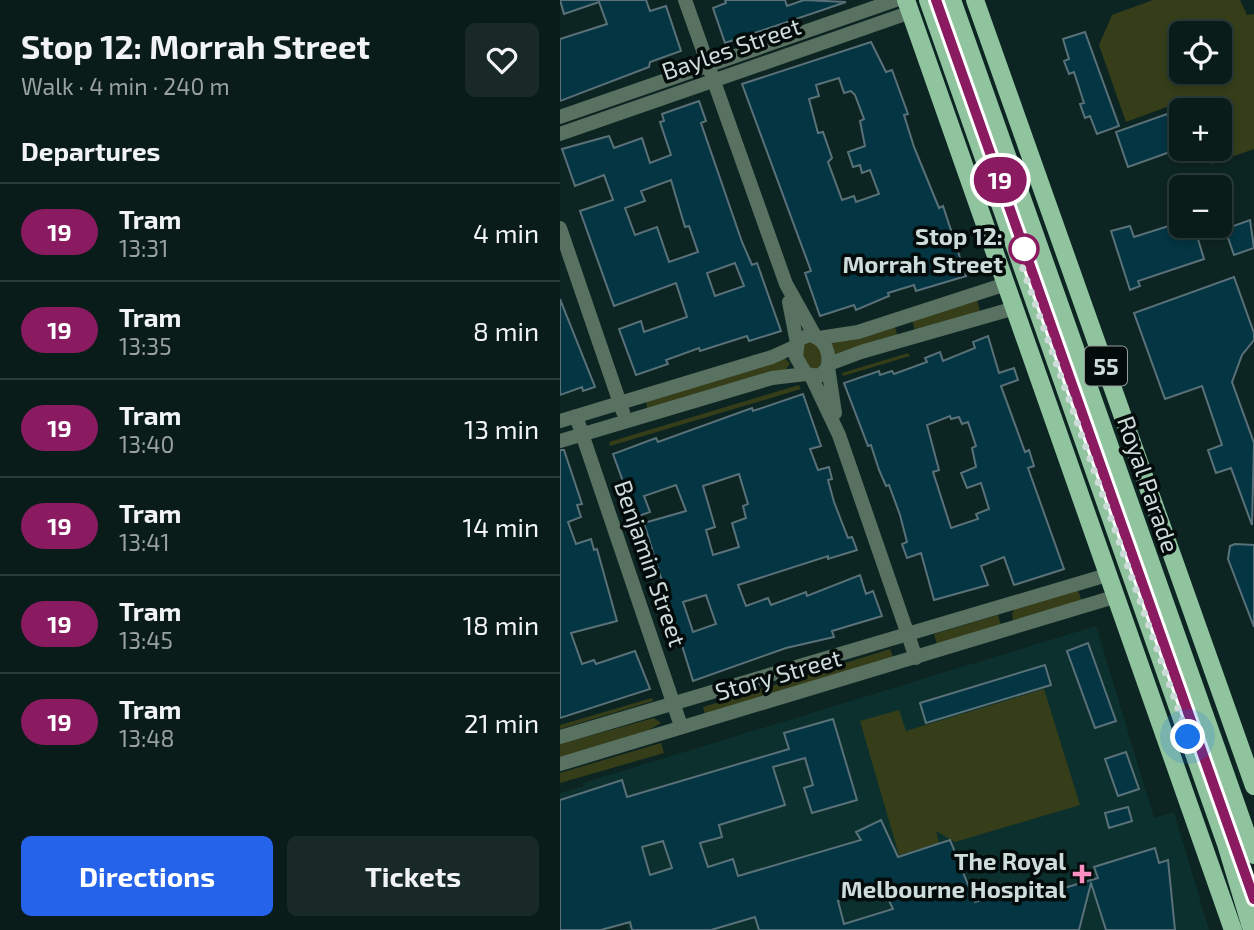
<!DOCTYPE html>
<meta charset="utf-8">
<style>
body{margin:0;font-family:"Exo 2",sans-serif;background:#182927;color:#f1f3f6;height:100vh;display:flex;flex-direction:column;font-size:26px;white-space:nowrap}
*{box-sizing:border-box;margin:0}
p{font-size:23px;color:#99a1a2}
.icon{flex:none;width:38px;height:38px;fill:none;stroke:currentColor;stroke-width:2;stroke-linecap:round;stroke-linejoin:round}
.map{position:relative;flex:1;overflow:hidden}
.panel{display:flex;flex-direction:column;background:#0a1c1a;width:560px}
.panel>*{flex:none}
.badge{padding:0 14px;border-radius:23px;font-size:24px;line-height:46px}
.buttons{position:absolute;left:609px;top:21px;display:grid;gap:14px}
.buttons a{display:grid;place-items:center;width:63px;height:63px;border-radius:10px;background:#0a1c1a;box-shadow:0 4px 10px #0003,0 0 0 2px #2a3a39;font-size:35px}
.you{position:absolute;width:35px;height:35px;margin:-18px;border:5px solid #fff;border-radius:50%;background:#1a73e8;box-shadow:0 0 0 10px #1a73e833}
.map>.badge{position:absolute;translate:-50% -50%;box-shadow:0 0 0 4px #fff}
h2{padding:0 21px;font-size:26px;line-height:63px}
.round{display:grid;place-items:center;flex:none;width:74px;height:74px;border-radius:10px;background:#182927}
.summary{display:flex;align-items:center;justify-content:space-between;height:119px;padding:0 21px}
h1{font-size:33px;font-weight:700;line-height:52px}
.action{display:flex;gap:14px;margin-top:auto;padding:14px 21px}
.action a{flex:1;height:80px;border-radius:10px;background:#2563eb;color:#fff;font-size:28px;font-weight:700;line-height:80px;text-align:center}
.action a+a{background:#182927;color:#f1f3f6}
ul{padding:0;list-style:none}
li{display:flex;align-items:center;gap:21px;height:98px;padding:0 21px;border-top:2px solid #2a3a39}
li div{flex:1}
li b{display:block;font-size:26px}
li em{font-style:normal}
li .badge{min-width:77px;font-weight:700;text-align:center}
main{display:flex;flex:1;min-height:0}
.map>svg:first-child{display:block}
</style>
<main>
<section class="panel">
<div class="summary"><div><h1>Stop 12: Morrah Street</h1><p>Walk · 4 min · 240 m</p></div><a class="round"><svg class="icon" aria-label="heart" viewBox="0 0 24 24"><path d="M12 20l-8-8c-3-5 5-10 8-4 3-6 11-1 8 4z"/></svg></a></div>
<h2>Departures</h2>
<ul>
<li><span class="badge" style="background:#8a1b61;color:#fff">19</span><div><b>Tram</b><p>13:31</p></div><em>4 min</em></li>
<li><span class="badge" style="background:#8a1b61;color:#fff">19</span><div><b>Tram</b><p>13:35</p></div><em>8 min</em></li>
<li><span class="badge" style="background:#8a1b61;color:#fff">19</span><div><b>Tram</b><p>13:40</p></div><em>13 min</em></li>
<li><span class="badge" style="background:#8a1b61;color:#fff">19</span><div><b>Tram</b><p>13:41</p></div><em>14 min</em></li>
<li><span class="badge" style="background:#8a1b61;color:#fff">19</span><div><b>Tram</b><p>13:45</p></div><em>18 min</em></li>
<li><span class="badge" style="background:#8a1b61;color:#fff">19</span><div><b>Tram</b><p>13:48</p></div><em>21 min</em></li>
</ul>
<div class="action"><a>Directions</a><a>Tickets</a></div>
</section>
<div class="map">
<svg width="694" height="930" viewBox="0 0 694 930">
<rect width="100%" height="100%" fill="#0d2522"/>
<!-- built -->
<path fill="#0c302d" d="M536 626 594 818 614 812 649 930H68L42 845 0 857V793L24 786 23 783Z"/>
<!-- green -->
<path fill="#353e19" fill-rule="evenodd" d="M593 0H680L687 15 694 14V149L651 164 631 149H660V110H621V129L612 105 566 122 539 45 552 15ZM621 33H660V72H621Z
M417 300 420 311 355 331 352 320Z
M334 325 338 336 274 356 271 344Z
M253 340 261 349 262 369 252 372 242 361V343Z
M348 353 350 356 283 376 282 373Z
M223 357 230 363 226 370 87 408 86 401Z
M239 385 241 389 50 446 49 442Z
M518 590 522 602 453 620 452 613 455 609Z
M438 615 441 625 377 645 374 634Z
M330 649 333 657 145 715 143 707Z
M484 689 520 805 395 842 376 831 379 843 339 855 300 721 339 710 346 731Z
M92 698 93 701 0 729V725Z
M94 718 101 723 87 731 0 757V744Z
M101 743 104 753 0 783V773Z"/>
<!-- building -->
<path fill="#033542" stroke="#5a7179" stroke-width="2" fill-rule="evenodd" d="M0 0H86L90 11 106 6 121 51 90 62 89 67 0 101V39L47 24 39 2 4 14Z
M165 0H225L227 6 244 0 286 2 165 43 153 8 166 3Z
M525 32 559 126 537 134 530 116 525 118 520 104 524 103 514 72 509 74 504 61 509 59 503 39Z
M311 42 326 72 332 70 348 114 344 115 354 147 379 208 383 206 406 276 356 291 354 285 328 293 329 296 296 310 294 305 260 316 245 273 251 271 182 84ZM279 78 284 93 291 91 295 95 304 119 300 121 305 146 288 152 293 167 300 165 302 173 310 170 319 194 296 202 294 196 282 200 268 162 272 158 263 132 258 133 249 99 259 96 256 85Z
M139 101 146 121 141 123 182 242 192 265 197 263 221 331 189 341 187 336 140 351 139 348 106 360 108 364 76 375 59 329 81 321 84 332 127 317 116 283 54 306 20 211 53 200 44 175 15 186 2 149 49 136 54 148 82 138 90 163 111 155 100 122 104 121 102 114ZM111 180 125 227 129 226 138 252 109 262 97 227 75 235 65 208 85 201 81 191ZM175 263 184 286 155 296 147 273Z
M607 114 611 125 619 122 621 148 568 167 556 132Z
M690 220 694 248 674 255 665 229Z
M621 222V226H634L644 259 578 281 580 286 570 290 551 231 570 226 574 237Z
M674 277 694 333V340L682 355 672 382 694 443 692 525 671 468 656 473 648 450 662 445 642 386 605 399 574 313Z
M0 299 35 387 23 391 22 387 0 395Z
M428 336 439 373 454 368 458 380 441 386 465 452 469 450 474 466 468 468 504 569 454 585 444 557 421 566 428 585 374 600 361 553 347 558 342 544 347 542 340 515 329 485 326 486 319 470 311 445 308 446 284 383 319 371 320 375 332 371 334 374 367 362 365 358 380 352 383 361 415 348 413 342ZM390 416 391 419 399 417 402 424 408 422 416 446 412 448 416 467 401 473 407 488 421 483 429 509 416 514 418 519 391 528 373 472 379 470 367 425Z
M243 394 261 446 250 449 258 470 269 467 272 479 268 480 274 502 288 538 292 537 297 550 268 559V556L178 585 186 606 208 598 211 605 246 592 247 596 300 575 306 594 313 591 322 616 272 631 274 637 226 648 133 681 84 523 126 511 116 485 84 496 90 512 76 517 53 454 96 438 98 442 192 408 193 411ZM179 474 188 504 183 506 186 518 172 523 179 547 153 555 146 530 155 527 143 486ZM146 595 156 624 133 632 123 602Z
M0 450H4L22 504 17 505 21 517 8 522 16 544 31 539 34 550 37 549 57 621 11 633 22 664 34 660 36 664 75 651 90 689 0 718Z
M675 544 694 545V627L668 559 670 546Z
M528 643 556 721 535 728 507 651Z
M485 665 491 685 366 723 360 703Z
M273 719 297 800 252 813 244 788 253 785 245 758 213 767 225 805 159 825 162 837 140 843 148 867 173 859 178 876 301 840 296 832 321 820 338 857 390 840 415 902 449 891 453 903 538 878 534 867 595 848 599 863 608 860 615 930H546L531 883 519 930H199L195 917 151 930H72L70 922 41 930H0V800L62 780 67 797 229 749 224 733ZM103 841 112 868 90 875 82 847ZM323 888 333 909 284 924 278 901Z
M566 752 579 789 558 796 545 759Z
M568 807 572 821 549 828 545 813Z"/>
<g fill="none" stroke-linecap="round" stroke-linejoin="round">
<!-- minor -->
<path stroke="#597160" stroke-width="14" d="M125 0 226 284 255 336
M0 117 336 0
M0 134 351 12
M0 228 63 412
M229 302 237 343
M249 335C266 338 271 354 267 369L259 376 246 374 236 357 238 340Z
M259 338 298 332 446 284
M269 364 301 352 455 308
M268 367 275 413
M251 376 279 435 356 658
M16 416 121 726
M0 421 212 357 236 346
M0 441 212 378 246 374
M0 737 547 575
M0 764 554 597"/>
<!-- primary -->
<path stroke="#90c49f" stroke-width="18" d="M346 0 673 930
M368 0 666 844 692 930
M392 0 694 855
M415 0 694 786"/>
<!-- tram -->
<path stroke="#96a6a4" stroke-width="2" d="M376 0 694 899"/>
</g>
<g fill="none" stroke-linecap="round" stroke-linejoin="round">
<defs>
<path id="line" d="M376 0 694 899"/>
</defs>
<!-- line casing -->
<use href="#line" stroke="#fff" stroke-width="16"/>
<!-- line -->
<use href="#line" stroke="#8a1b61" stroke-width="10"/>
<!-- walk -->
<path stroke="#cddbd9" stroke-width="7" stroke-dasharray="0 12.6" d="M464 249 457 252 628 737"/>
</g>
<!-- markers -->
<circle fill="#fff" stroke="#8a1b61" stroke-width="3.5" cx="464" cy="249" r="14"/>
<path fill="#fc8fc1" stroke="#040c0b" stroke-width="2.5" d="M518.5 863.5h7v7h7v7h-7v7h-7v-7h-7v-7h7z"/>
<g text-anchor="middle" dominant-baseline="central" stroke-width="7" stroke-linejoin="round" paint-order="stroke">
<!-- shield labels -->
<rect fill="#040c0b" stroke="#919d9b" stroke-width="2" x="525" y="346.5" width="42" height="39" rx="5"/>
<g font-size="23" font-weight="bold" fill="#cddbd9">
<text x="546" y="366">55</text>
</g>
<!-- street labels -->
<g font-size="24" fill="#cddbd9" stroke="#040c0b">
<text transform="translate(171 48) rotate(-19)">Bayles Street</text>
<text transform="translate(589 484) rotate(71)">Royal Parade</text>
<text transform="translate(91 563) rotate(71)">Benjamin Street</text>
<text transform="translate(218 674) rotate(-16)">Story Street</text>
</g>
<!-- stop labels -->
<g font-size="24" font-weight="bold" fill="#cddbd9" stroke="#040c0b" text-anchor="end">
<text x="443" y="235">Stop 12:<tspan x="443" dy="28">Morrah Street</tspan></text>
</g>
<!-- poi labels -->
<g font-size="24" font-weight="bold" fill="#cddbd9" stroke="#040c0b" text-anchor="end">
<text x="506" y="860">The Royal<tspan x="506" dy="28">Melbourne Hospital</tspan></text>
</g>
</g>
</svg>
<div class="buttons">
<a><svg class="icon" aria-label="locate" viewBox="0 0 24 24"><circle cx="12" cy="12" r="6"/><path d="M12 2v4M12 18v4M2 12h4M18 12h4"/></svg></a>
<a>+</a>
<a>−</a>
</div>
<div class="you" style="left:628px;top:737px"></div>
<b class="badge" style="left:440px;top:180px;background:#8a1b61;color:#fff">19</b>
</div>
</main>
